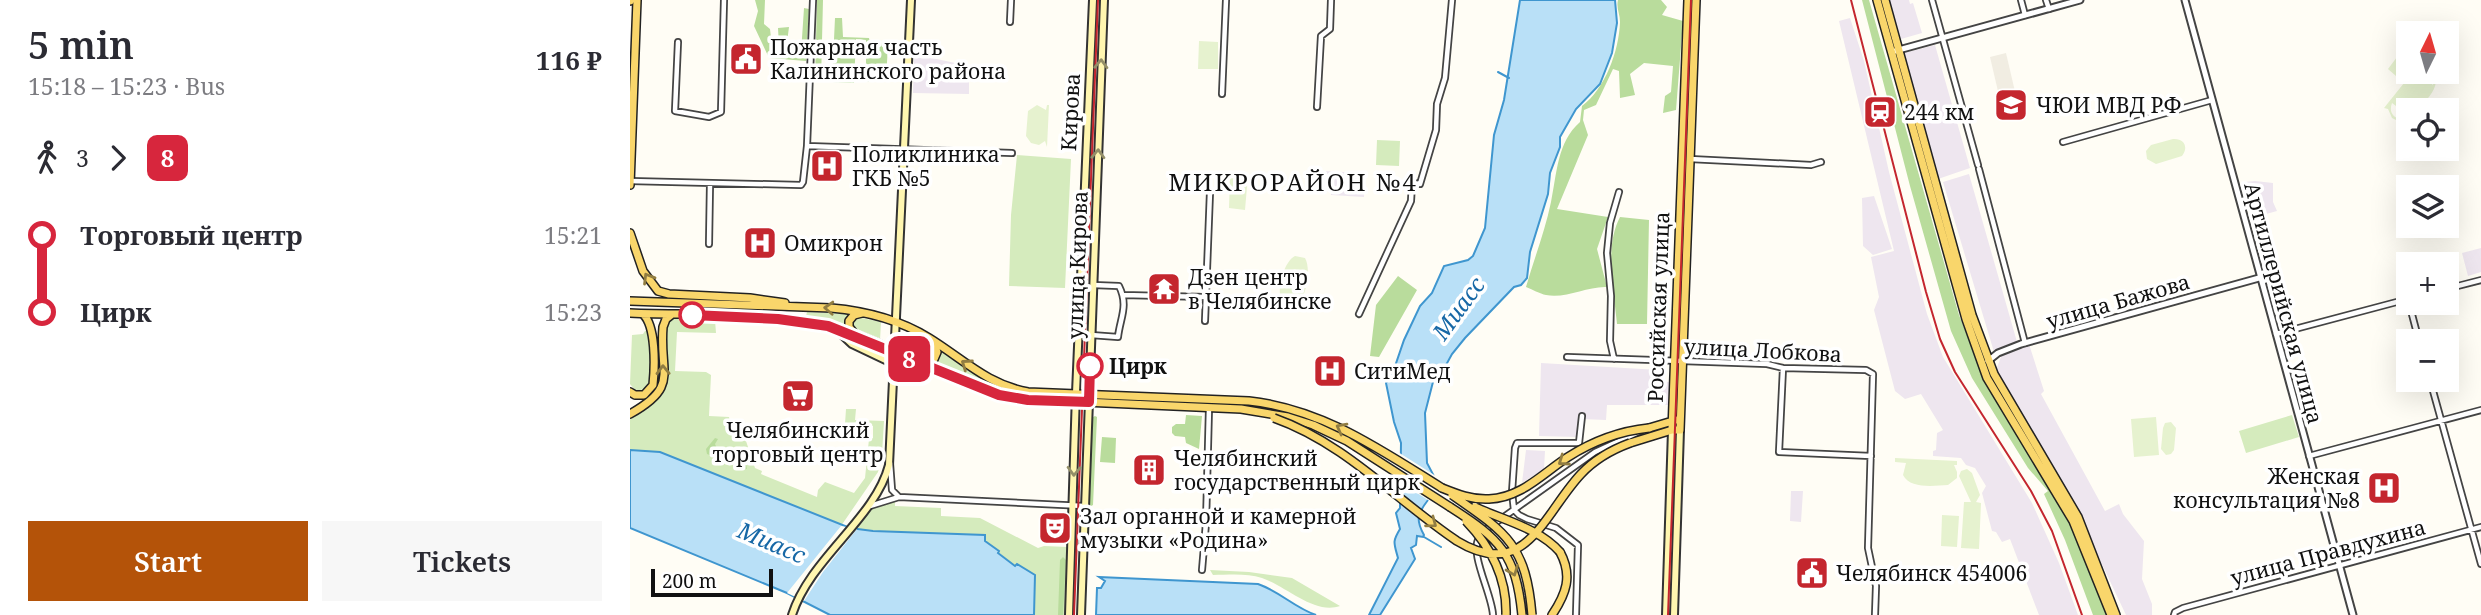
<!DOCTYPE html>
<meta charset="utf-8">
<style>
body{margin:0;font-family:"Noto Serif",serif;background:#f7f7f7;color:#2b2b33;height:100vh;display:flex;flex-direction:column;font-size:26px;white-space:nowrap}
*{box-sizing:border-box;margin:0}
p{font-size:23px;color:#7c7c81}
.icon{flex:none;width:38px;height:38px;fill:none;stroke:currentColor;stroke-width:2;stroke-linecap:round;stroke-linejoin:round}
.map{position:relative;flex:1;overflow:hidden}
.panel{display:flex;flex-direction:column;background:#fff;width:630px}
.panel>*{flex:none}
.badge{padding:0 14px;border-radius:10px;font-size:24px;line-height:46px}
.needle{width:46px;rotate:5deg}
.tools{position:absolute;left:1766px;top:21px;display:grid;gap:14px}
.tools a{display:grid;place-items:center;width:63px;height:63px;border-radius:0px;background:#fff;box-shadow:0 7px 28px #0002;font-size:35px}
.scale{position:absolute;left:21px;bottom:18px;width:122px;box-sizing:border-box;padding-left:7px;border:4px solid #111;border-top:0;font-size:19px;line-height:24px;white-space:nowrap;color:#111;-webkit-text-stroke:5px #fff;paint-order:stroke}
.map>.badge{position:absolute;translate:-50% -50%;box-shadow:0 0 0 4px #fff}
.legs{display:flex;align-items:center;gap:10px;height:77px;padding:0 28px;font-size:23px}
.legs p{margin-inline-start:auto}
.head{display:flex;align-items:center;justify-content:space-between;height:119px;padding:0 28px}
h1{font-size:38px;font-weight:600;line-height:52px}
.primary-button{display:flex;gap:14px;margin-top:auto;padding:14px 28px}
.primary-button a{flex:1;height:80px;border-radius:0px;background:#b45309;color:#fff;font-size:28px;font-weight:600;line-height:80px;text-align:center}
.primary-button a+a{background:#f7f7f7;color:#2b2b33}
ul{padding:0 28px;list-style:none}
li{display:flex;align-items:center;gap:24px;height:77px;font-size:26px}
li i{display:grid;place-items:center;width:10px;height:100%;margin:0 9px;background:currentColor}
li i::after{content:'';width:18px;height:18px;margin:-9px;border:5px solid;border-radius:50%;background:#fff}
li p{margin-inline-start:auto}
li:first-child i{background:linear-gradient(#0000 50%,currentColor 0)}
li:last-child i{background:linear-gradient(currentColor 50%,#0000 0)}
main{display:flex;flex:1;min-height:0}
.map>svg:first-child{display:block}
</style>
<main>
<section class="panel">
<div class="head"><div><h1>5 min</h1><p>15:18 – 15:23 · Bus</p></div><b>116 ₽</b></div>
<div class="legs"><svg class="icon" aria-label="walk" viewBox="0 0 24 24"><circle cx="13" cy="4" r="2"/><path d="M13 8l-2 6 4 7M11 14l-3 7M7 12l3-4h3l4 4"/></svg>3<svg class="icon" aria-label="forward" viewBox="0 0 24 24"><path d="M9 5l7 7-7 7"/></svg><b class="badge" style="background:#d7263d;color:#fff">8</b></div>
<ul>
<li><i style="color:#d7263d"></i><b>Торговый центр</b><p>15:21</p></li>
<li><i style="color:#d7263d"></i><b>Цирк</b><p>15:23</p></li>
</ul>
<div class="primary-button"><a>Start</a><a>Tickets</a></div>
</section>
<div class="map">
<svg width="1851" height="615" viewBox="0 0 1851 615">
<rect width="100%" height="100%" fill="#fffdf5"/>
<!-- industrial -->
<path fill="#eee6ef" d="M1259 0H1279L1280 4 1283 3 1292 33 1271 39Z
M1220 18 1234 61 1259 172 1297 314 1313 357 1402 503 1429 563 1448 615H1409L1380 539 1372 542 1366 532 1362 531 1352 493 1356 486 1345 468 1336 465 1331 458 1303 456V451L1306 450 1307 433 1313 430 1291 394 1275 399 1265 391 1244 310 1249 297 1241 257 1264 251 1209 21Z
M1305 45 1340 168 1308 179 1274 53Z
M284 57 302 58 339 66V94L283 93Z
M693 171 735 173 734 197 701 195V191L692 190Z
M1339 174 1387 342 1364 352 1313 182Z
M1625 181 1643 183V202L1647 211 1625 217 1615 182Z
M1244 196 1262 249 1243 255 1233 246 1232 198Z
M1851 248V272L1838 276 1832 253Z
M1399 344 1414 391 1411 394 1475 511 1489 504 1493 514 1514 541 1512 579 1522 604V615H1496L1434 484 1365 373 1372 354Z
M911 363 1029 370V381L1039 382 1038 405H977L976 420 952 419V416H949L948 437 909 436Z
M896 450 915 451 914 469 892 483Z
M1161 491H1173L1171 522 1160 521Z"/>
<!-- green -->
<path fill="#d5ebbd" d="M747 140 770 141 769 166 746 165Z
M387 155 441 159 435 288 379 286 381 215Z
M177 312 220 314 216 322 217 329 176 316Z
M41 317 85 320 86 333 47 332 45 371 76 372 81 375 79 416 99 417 103 440 115 438 125 468 132 471 131 474 187 497 188 490 195 482 224 493 235 478 239 439 243 438V426L215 424 216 409H226L225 420 254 421 252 454 248 472 211 526 30 452 0 450V419L26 401 34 390V326Z
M227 317 251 322 250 340 223 327 222 322Z
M15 331H19L21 379 15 389 6 391 0 384 2 335 13 334Z
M280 333 303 346V356L295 359 280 352Z
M311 349C350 379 360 389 412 395L374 391 301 364 309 357Z
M1662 415 1669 437 1616 453 1609 431Z
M265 500V506L311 508V516L350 518 408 548 414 546 438 547 436 615H404L405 575 387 565 385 566 355 541 227 529 230 524 228 523 243 507Z
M580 570 619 572 662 578 710 606C684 615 656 586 632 578 617 573 598 575 583 575Z"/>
<!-- forest -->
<path fill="#b9dc9c" d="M125 0H135L134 24 140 29 142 47 149 46 148 28 159 27 156 50 161 54 171 53 174 8 179 9 176 61 139 58 124 26 128 11Z
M187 0H193L191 81 185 80Z
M988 0H1031L1037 7 1032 15 1053 21 1046 110 1033 113 1035 96 1041 92 1043 66 1014 63 1000 74 1005 95 990 98 989 71 983 69 966 105 954 110 953 120 958 135 927 209 978 217 967 249 977 287C957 286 936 299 916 295 910 294 902 289 896 287 904 259 915 231 921 202 927 174 927 142 950 122L952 106C975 89 989 51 990 22 990 14 986 8 988 0Z
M1232 0H1239L1329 315 1352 373 1371 408 1441 523 1478 615H1463L1435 540 1414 494 1418 491 1398 468 1342 378 1321 331 1280 186Z
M205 18H212L213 37 239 38 240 43H258L256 82H236V40L226 39 224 83 202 82Z
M990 217 1019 220 1017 324H987C984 291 974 247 990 217Z
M768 276 787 290 749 357 740 356 746 305Z
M556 415 572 416 569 449 556 443 555 437 545 436 542 433V427L546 424H555Z
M465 416 467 417 463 505 461 506 459 505 463 417Z
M472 437 486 438 485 463 470 462Z
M85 438 88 439 85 444 88 451 116 464 117 469 77 454 76 449Z
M433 557 436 560 433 615H428L430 560Z"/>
<!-- pitch -->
<path fill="#e6f2cf" d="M569 41 588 42V69H568Z
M1770 53 1778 59V72H1787L1803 85 1804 78 1799 72H1803C1812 87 1797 99 1787 110H1778V115L1762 103C1759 111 1762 117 1770 119L1778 117V120L1770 122 1762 118 1758 109 1754 108 1774 83 1758 69Z
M417 105H419L417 147 415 141 409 145 401 143 396 136 398 111 407 105 416 110Z
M1543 139C1554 138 1559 147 1552 156L1526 164 1517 159 1516 151 1521 145Z
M603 173 618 175 615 210 599 208 600 175Z
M665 256 675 258C683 271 674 319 652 304 646 292 653 262 665 256Z
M1526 417 1529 455 1504 457 1501 419Z
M1541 422 1546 428 1544 450 1541 454 1536 455 1531 449 1533 428 1535 423Z
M1265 458 1327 461V465H1324L1327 472V478L1318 485C1303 486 1280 489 1273 475L1276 463 1265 462Z
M1337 469 1342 473 1350 495 1346 502 1351 503 1349 549 1331 548 1334 502H1341L1329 476 1331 471Z
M1312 515 1329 516 1327 547 1311 546Z"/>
<!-- plaza -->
<path fill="#f1ede2" d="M1376 53 1390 113 1374 117 1360 57Z"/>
<!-- water -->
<path fill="#b9e0f7" stroke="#3f96cf" stroke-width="2" d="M890 0H985L987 23 982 53 970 84 946 109 930 137V147L920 173 918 194 900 252 897 278 891 285 884 287 835 338 822 354 810 376 804 378 795 413 797 463 805 478C803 485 802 495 798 500 788 513 785 519 794 535L793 537 787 536 786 545 781 548 785 559 750 615H739L768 558C764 543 762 542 770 529L766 513 770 508 771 443 764 422 756 383 762 375 774 340 790 306 802 293 814 266 838 260 843 256 855 228 864 135 874 100Z
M0 450 30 452 220 528 243 531 355 535V541L369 551 368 553 385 566 387 564 405 575 404 615H200L157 593 0 528Z
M469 577 628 584C649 591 665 608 686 615H466L467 588H471L475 581Z"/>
<!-- pier -->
<path fill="#fffdf5" d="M768 452 809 478 808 493 801 502 767 480Z
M211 526 227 529 193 572 174 601 157 593Z"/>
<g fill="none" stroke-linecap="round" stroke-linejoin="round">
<!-- stream -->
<path stroke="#3f96cf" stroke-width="2" d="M868 72 879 78
M794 537 811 547"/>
<defs>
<path id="minor" d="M1302 0 1348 165
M1391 0 1395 15
M1416 0 1419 9
M380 22 381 0
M48 42 45 111 79 117 91 112 94 0
M592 94 596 0
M687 107 691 36 700 29 701 0
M1433 142 1582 100
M177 146 382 153
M1060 159 1181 165 1191 162
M1349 169 1395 343
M0 181 171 185 173 182 177 146 183 0
M79 244 80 184
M1816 289 1851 280
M493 295 576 297
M1779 303 1789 341
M729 314 781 201 782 183 790 184 806 130 807 104 815 78 822 0
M575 321 580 192
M1646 334 1778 299
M461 335 488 337C490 318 499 306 489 286L463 285
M937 357 1137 364 1153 368 1236 370 1243 374 1238 548 1246 586 1245 615
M984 359 980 341 981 296 977 253 980 223 989 192
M1153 368 1149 452 1241 456
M1800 380 1851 564
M1679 456 1851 410
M269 497 454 506
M240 506 269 497 262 490 260 463
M854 531 965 452 1011 431
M849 538C839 553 862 594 863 615
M572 570 576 523 579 408
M946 615 948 545 926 528 897 519 889 515 884 510 882 492 885 448 887 443H949L952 416
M1544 615 1545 612 1553 608 1851 527"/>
<path id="tertiary" d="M1555 0 1723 615
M1265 51 1450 0
M1358 361 1368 353 1391 344 1629 278"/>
<path id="secondary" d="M205 328 222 344 264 364
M162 615C180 558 245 519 259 465L281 0
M439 615 446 393 463 0
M451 615 474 0
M1036 615 1042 430
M1044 615 1050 430"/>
<path id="primary" d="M1247 0 1336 319 1357 378 1443 521 1481 615
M1255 0 1342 315 1364 374 1448 517 1486 615
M0 1V0
M0 185 7 0
M0 233 13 271 28 291 39 294 120 298 155 303
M0 301 201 308C235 311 270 320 299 338 333 359 358 385 398 392L619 401C693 409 751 450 812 488
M0 313C65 316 139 310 202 327 265 344 320 385 385 399L611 409 658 417 683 425 717 441 820 507
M224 333 219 327V321L224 315 232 313
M290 362H298L304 359 307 352 303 342
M0 392 5 395H14L23 385C25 366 26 326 13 314
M0 414C50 386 29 374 33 327L36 319 41 315
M1019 428 1046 420
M1042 430 1058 0
M1000 443 1042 430H1050L1066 0
M922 615C936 594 943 576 930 552"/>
</defs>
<!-- minor casing -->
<use href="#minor" stroke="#444" stroke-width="8"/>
<!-- tertiary casing -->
<use href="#tertiary" stroke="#444" stroke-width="9"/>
<!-- secondary casing -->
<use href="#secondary" stroke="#333" stroke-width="10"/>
<!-- primary casing -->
<use href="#primary" stroke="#222" stroke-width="10"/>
<!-- minor -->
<use href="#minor" stroke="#fff" stroke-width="4.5"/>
<!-- tertiary -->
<use href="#tertiary" stroke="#fff" stroke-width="5"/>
<!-- secondary -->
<use href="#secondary" stroke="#fff6b0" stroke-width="6"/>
<!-- primary -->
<use href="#primary" stroke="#f9d66b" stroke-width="7"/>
<!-- tram -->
<path stroke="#c4262e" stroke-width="2" d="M444 615 468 0
M1038 615 1061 0"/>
<!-- rail -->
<path stroke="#c4262e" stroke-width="2" d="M1221 0 1296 292 1310 339 1325 372 1401 491 1422 531 1452 615"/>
<defs>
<path id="primary-bridge" d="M644 418C715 443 766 500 827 541 896 583 914 513 951 474 965 459 981 450 1000 443
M812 488C827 494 842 500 859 499 891 498 913 473 938 457 963 441 990 431 1019 428
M822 495C877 533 896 545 902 615
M820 507C870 539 886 554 892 615
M845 507C873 520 909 528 930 552
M836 521C861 547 877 579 876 615"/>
</defs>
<!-- primary-bridge casing -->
<use href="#primary-bridge" stroke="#222" stroke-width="10" stroke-linecap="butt"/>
<!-- primary-bridge -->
<use href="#primary-bridge" stroke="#f9d66b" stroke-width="7"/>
</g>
<!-- one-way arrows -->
<defs><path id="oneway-chevron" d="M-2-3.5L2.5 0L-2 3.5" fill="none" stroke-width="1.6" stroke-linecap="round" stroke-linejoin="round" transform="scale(1.75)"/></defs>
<g stroke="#948f68">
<use href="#oneway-chevron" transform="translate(471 64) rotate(-88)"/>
<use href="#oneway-chevron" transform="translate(468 154) rotate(-88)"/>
<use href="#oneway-chevron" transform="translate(444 471) rotate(92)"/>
</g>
<g stroke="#917d42">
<use href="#oneway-chevron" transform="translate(18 278) rotate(-121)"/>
<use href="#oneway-chevron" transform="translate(199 308) rotate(-177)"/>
<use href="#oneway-chevron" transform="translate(336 364) rotate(-145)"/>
<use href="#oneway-chevron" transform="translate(33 370) rotate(-91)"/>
<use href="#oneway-chevron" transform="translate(711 428) rotate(-152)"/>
<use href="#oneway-chevron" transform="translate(933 461) rotate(145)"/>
<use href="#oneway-chevron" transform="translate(802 523) rotate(37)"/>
<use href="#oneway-chevron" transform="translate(883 571) rotate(69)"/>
</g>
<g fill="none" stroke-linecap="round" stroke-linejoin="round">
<defs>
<path id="line-1" d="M62 315 148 319 198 326 369 395 398 400 459 402 460 366"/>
</defs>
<!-- line-1 casing -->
<use href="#line-1" stroke="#fff" stroke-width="16"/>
<!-- line-1 -->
<use href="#line-1" stroke="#d7263d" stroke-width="10"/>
</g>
<!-- icons -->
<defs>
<symbol id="civic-square" viewBox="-11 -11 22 22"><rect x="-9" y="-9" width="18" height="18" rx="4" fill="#c4262e" stroke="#fff"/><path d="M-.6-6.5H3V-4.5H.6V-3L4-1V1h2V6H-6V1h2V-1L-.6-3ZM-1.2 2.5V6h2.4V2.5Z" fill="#fff"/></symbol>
<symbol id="university-square" viewBox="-11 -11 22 22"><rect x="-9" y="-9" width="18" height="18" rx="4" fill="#c4262e" stroke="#fff"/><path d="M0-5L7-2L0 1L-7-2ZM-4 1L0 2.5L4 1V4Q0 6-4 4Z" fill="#fff"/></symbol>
<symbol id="station-square" viewBox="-11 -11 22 22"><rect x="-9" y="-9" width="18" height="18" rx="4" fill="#c4262e" stroke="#fff"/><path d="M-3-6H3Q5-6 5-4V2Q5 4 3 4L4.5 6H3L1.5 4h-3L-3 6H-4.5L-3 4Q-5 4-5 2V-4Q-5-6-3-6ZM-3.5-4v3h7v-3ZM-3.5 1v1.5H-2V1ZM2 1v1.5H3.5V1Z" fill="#fff"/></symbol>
<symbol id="hospital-square" viewBox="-11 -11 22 22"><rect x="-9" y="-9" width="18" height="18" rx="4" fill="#c4262e" stroke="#fff"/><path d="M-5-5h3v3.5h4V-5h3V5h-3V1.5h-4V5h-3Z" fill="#fff"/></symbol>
<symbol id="temple-square" viewBox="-11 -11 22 22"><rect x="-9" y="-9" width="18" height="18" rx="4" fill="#c4262e" stroke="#fff"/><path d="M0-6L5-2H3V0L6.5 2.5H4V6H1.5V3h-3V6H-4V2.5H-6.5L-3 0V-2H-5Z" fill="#fff"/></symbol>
<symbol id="supermarket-square" viewBox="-11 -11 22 22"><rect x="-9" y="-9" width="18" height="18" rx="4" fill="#c4262e" stroke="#fff"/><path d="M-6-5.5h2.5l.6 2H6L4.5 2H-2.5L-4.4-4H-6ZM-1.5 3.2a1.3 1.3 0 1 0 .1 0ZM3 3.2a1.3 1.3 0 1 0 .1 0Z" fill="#fff"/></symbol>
<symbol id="building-square" viewBox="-11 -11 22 22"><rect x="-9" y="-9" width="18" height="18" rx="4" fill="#c4262e" stroke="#fff"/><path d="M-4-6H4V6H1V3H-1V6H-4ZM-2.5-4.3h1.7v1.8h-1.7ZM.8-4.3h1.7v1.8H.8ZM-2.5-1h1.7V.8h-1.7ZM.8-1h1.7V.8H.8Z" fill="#fff"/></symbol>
<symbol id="theatre-square" viewBox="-11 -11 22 22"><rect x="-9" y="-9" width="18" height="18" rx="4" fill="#c4262e" stroke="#fff"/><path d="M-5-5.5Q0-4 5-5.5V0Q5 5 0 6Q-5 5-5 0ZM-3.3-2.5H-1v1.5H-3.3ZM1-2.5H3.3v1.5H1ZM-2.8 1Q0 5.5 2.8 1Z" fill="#fff"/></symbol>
</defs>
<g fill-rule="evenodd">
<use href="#civic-square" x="97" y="40" width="38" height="38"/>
<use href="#university-square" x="1362" y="86" width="38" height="38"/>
<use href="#station-square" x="1231" y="93" width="38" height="38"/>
<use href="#hospital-square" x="178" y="147" width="38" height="38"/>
<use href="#hospital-square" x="111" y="224" width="38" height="38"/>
<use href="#temple-square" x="515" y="270" width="38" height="38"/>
<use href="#hospital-square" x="681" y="352" width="38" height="38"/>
<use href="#supermarket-square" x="149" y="377" width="38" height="38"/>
<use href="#building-square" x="500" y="451" width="38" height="38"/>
<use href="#hospital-square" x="1735" y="469" width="38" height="38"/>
<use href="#theatre-square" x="406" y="509" width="38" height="38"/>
<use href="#civic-square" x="1163" y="554" width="38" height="38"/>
</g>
<!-- markers -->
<g fill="#fff" stroke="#d7263d" stroke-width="3.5">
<circle cx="62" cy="315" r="12"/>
<circle cx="460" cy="366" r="12"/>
</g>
<g text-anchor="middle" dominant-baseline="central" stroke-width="7" stroke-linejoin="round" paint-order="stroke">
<!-- poi labels -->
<g font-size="21" fill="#111" stroke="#fff" text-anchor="start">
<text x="140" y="47">Пожарная часть<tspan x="140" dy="24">Калининского района</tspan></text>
<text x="1406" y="105">ЧЮИ МВД РФ</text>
<text x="1274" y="112">244 км</text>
<text x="222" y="154">Поликлиника<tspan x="222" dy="24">ГКБ №5</tspan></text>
<text x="154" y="243">Омикрон</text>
<text x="558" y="277">Дзен центр<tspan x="558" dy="24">в Челябинске</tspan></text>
<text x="724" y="371">СитиМед</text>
<text x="168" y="430" text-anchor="middle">Челябинский<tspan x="168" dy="24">торговый центр</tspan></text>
<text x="544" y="458">Челябинский<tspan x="544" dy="24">государственный цирк</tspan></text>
<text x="1730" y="476" text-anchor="end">Женская<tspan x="1730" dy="24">консультация №8</tspan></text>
<text x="450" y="516">Зал органной и камерной<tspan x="450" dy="24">музыки «Родина»</tspan></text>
<text x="1206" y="573">Челябинск 454006</text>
</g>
<!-- street labels -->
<g font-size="21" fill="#111" stroke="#fff">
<text transform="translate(440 112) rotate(-87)">Кирова</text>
<text transform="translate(447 265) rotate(-88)">улица Кирова</text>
<text transform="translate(1488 301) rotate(-16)">улица Бажова</text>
<text transform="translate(1654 303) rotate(75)">Артиллерийская улица</text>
<text transform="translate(1028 307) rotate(-88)">Российская улица</text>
<text transform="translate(1133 350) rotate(3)">улица Лобкова</text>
<text transform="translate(1698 552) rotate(-15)">улица Правдухина</text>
</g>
<!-- stop labels -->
<g font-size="21" font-weight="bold" fill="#111" stroke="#fff" text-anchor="start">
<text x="479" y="366">Цирк</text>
</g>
<!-- water labels -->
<g font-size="23" font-style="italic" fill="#1768a6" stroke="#fff">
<text transform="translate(828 308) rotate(-54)">Миасс</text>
<text transform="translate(142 542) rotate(23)">Миасс</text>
</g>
<!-- quarter labels -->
<g font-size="24" letter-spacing="2" fill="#111" stroke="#fff">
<text x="663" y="181">МИКРОРАЙОН №4</text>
</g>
</g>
</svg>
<div class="tools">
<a><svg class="needle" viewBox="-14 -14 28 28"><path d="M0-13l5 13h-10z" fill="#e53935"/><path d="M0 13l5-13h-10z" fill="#7c7c81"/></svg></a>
<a><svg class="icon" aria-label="locate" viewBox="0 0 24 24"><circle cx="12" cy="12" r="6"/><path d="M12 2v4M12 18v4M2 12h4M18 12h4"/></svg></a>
<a><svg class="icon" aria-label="layers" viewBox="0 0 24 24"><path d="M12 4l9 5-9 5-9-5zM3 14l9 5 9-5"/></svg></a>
<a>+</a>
<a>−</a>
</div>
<div class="scale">200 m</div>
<b class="badge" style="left:279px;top:359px;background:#d7263d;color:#fff">8</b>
</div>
</main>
